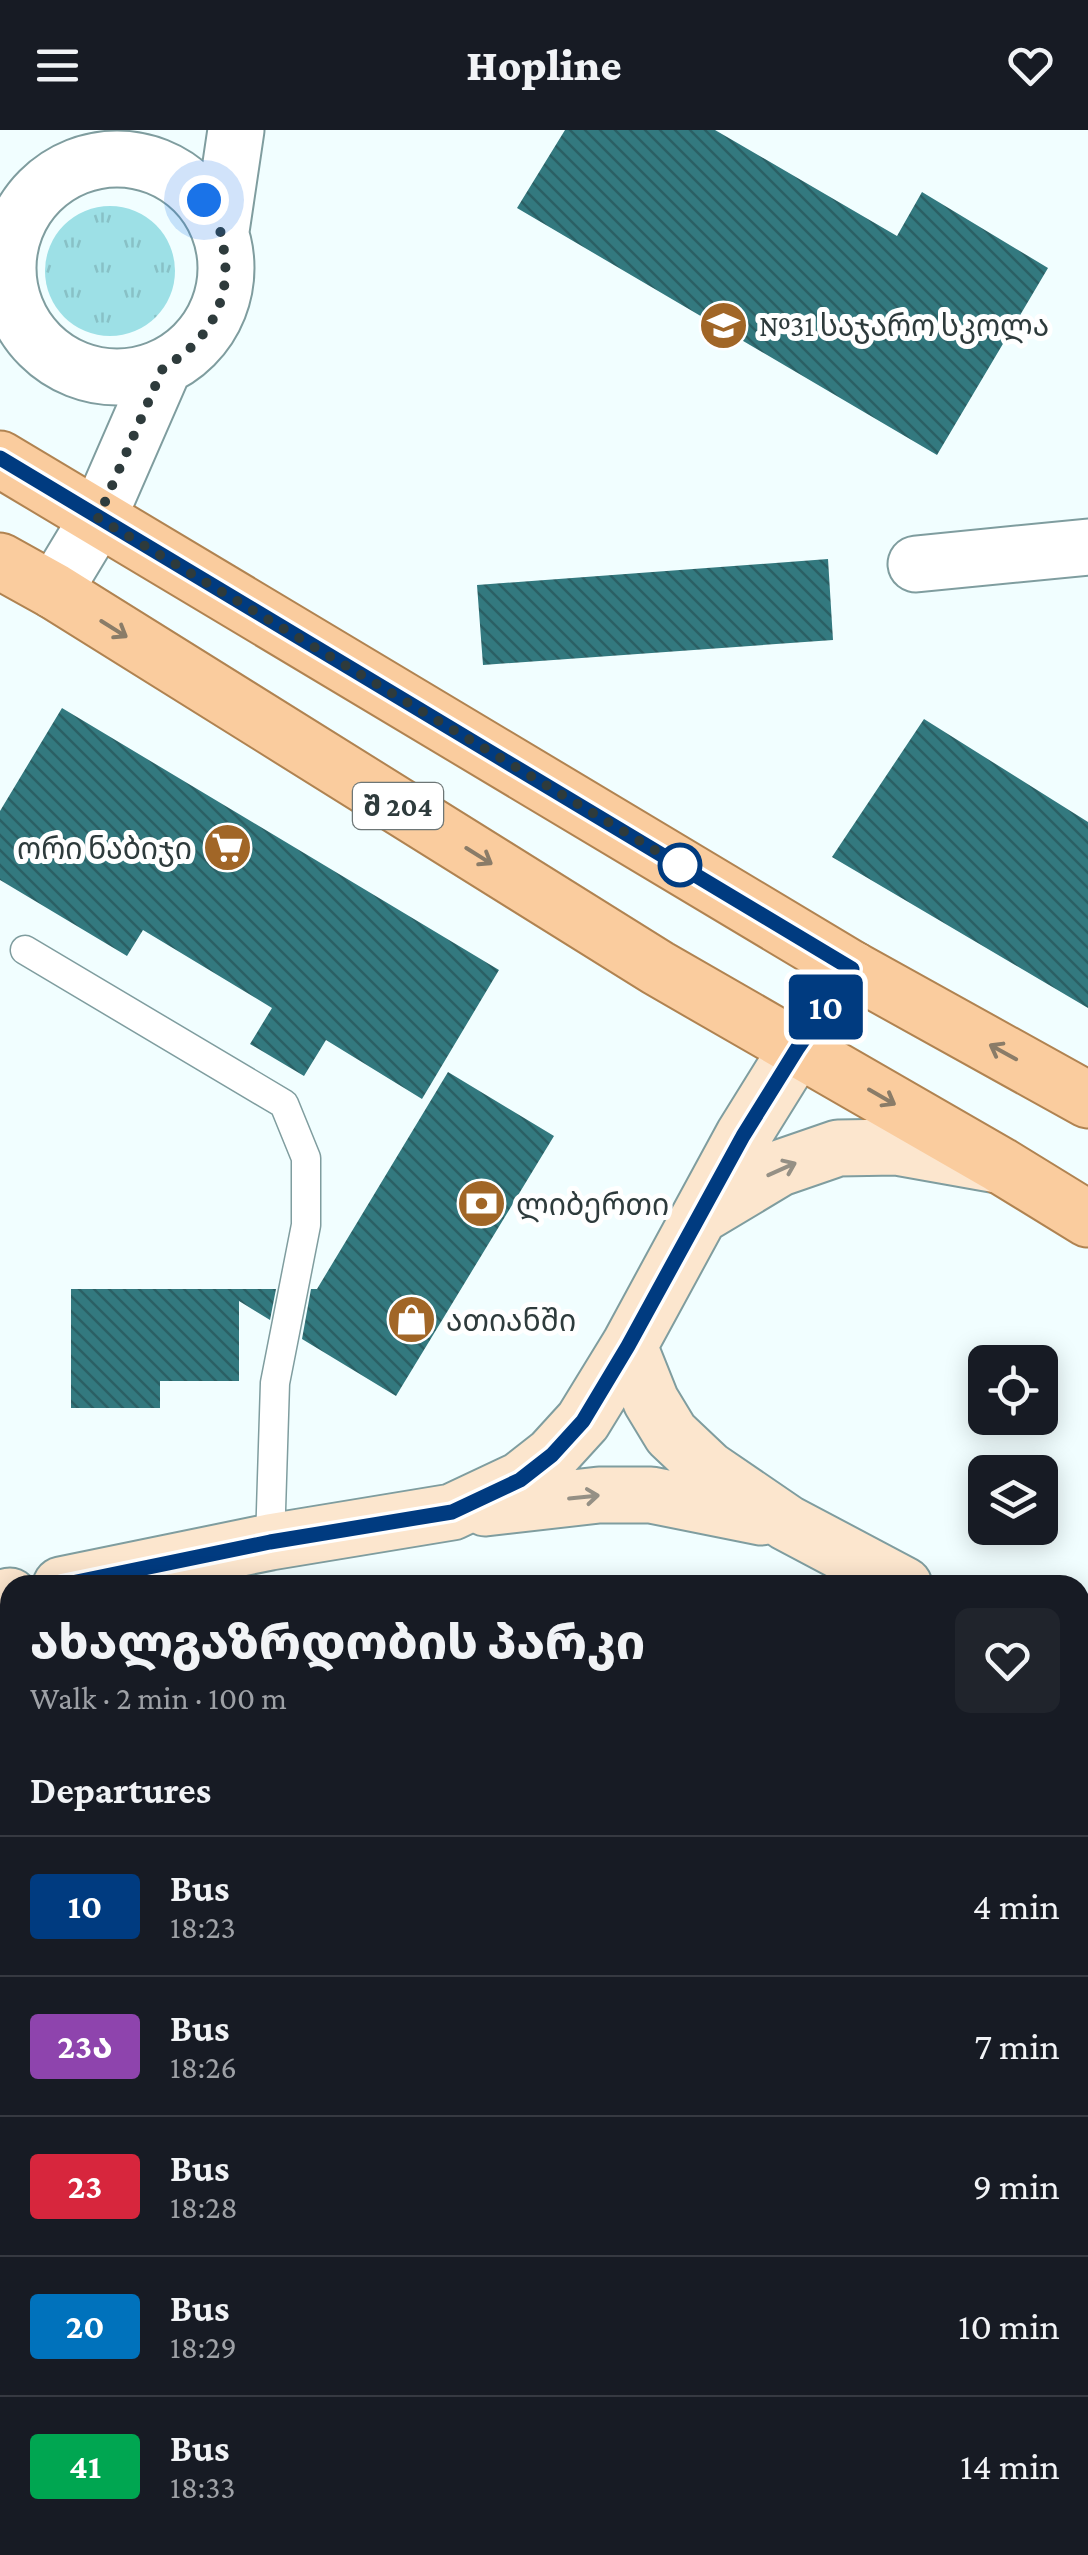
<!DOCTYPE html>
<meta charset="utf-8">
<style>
body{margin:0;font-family:"Crimson Pro","Noto Sans Georgian",serif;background:#20242c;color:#f1f3f6;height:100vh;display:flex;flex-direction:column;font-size:38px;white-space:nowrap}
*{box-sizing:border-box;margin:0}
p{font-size:32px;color:#9ea1a6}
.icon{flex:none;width:55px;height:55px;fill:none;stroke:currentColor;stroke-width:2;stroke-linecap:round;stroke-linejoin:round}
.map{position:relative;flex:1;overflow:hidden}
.details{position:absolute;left:0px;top:1445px;width:1090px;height:980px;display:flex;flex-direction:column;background:#171b24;border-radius:30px 30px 0 0;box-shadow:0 5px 25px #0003}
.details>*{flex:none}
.badge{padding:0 20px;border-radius:8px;font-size:35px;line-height:65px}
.fabs{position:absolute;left:968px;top:1215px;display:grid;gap:20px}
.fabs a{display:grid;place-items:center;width:90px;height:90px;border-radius:15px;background:#171b24;box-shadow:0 5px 25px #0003;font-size:50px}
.you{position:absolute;width:50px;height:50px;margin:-25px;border:8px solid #fff;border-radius:50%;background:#1a73e8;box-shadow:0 0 0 15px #1a73e833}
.map>.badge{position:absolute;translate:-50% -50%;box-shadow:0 0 0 5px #fff}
h2{padding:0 30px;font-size:38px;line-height:90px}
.round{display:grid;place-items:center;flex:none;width:105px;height:105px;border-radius:15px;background:#20242c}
.summary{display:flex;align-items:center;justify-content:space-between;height:170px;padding:0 30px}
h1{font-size:48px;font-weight:800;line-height:75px}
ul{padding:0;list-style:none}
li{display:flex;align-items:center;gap:30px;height:140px;padding:0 30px;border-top:2px solid #363941}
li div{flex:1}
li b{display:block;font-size:38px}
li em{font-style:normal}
li .badge{min-width:110px;font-weight:700;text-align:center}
header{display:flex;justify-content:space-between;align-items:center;height:130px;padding:0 30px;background:#171b24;font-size:45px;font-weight:800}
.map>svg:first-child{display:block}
</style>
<header><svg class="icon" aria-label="menu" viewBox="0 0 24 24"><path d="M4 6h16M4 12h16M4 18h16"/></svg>Hopline<svg class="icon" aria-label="heart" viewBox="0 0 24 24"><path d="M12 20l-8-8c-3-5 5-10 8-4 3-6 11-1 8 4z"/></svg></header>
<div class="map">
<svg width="1088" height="2425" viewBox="0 0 1088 2425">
<defs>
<pattern id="grass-tufts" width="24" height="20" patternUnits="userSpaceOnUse" patternTransform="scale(2.5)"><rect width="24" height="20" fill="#9de0e6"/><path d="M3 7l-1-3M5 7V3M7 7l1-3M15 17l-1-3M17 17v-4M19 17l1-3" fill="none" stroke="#88c1c6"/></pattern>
<pattern id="building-back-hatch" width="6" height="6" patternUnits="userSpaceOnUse" patternTransform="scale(2.5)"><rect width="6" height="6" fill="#33797f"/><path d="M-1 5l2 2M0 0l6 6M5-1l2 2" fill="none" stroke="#2a5f64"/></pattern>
</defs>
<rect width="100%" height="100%" fill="#f1feff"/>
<!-- grass -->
<path fill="url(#grass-tufts)" d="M45 141a65 65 0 1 1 130 0a65 65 0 1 1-130 0Z"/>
<!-- park -->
<path fill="#9de0e6" d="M10 1561V2415H1080V1734L1088 1738V2425H0V1563Z"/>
<!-- building -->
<path fill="url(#building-back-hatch)" d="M565 0H715L897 106 922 62 1048 138 937 325 517 78Z
M828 429 833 510 483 535 477 455Z
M62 578 499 840 422 969 326 910 304 946 250 914 272 878 143 800 127 826 0 750V681Z
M924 589 1088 692V878L832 727Z
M448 942 554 1006 396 1266 302 1209 311 1159H317Z
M71 1159H276L270 1190 239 1171V1251H160V1278H71Z"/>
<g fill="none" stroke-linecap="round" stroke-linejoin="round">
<defs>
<path id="service" d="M25 820 284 974 306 1028V1095L275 1253 270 1412"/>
<path id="minor" d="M916 434 1088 417"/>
<path id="tertiary" d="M8 138a109 109 0 1 1 218 0a109 109 0 1 1-218 0Z
M221 101 236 0
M54 461 98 388 163 239"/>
<path id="secondary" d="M700 1086 780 1038 838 1018 896 1017 997 1035
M629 1216 651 1271 671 1304 708 1339 787 1393 904 1455
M485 1378 599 1365H651L761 1387
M61 1455 270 1412 452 1382 520 1350 552 1325 583 1291 629 1216 743 1006 797 919 852 839
M0 1468 10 1466
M1080 1549 1088 1553"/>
<path id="primary" d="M0 329 852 839 1088 970
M0 431 54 461 658 838 1000 1035 1088 1089"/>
</defs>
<!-- service casing -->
<use href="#service" stroke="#7f9d9f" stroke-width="31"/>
<!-- minor casing -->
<use href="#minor" stroke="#7f9d9f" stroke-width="59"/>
<!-- tertiary casing -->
<use href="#tertiary" stroke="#7f9d9f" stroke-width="59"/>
<!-- secondary casing -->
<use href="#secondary" stroke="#7f9d9f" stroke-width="59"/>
<!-- primary casing -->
<use href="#primary" stroke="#b08351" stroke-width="59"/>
<!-- path -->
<path stroke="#a2afb0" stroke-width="6" stroke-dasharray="10 5" stroke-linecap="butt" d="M0 1670 10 1668
M1080 1798 1088 1781
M1080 1836 1088 1840
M1080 1978 1088 1975
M0 2303 10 2295
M446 2415 450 2425
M930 2415 940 2425
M506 2425C553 2418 601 2416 647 2425
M687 2425 691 2415
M808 2425 812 2415"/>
<!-- service -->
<use href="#service" stroke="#fff" stroke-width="28"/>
<!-- minor -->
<use href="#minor" stroke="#fff" stroke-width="55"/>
<!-- tertiary -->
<use href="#tertiary" stroke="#fff" stroke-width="55"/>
<!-- secondary -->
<use href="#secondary" stroke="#fce6ce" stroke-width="55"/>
<!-- primary -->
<use href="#primary" stroke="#facc9e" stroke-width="55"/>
</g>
<!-- one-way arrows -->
<defs><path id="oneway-shaft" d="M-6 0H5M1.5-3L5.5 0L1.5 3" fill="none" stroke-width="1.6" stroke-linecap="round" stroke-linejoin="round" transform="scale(2.5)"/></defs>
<g stroke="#8a7c68">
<use href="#oneway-shaft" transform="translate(114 499) rotate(32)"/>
<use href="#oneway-shaft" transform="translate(479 726) rotate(32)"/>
<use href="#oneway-shaft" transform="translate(1003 922) rotate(-151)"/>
<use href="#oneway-shaft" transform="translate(882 967) rotate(30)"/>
</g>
<g stroke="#959085">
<use href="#oneway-shaft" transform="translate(782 1039) rotate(-24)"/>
<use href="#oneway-shaft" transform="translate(584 1367) rotate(-6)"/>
</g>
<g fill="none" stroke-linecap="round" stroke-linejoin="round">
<defs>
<path id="line" d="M0 328 852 839 797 919 743 1006 628 1216 583 1291 552 1325 520 1350 452 1382 270 1412 62 1455"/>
</defs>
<!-- line casing -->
<use href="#line" stroke="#fff" stroke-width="22"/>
<!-- line -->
<use href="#line" stroke="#003b80" stroke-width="15"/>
<!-- walk -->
<path stroke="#2e3b3c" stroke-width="10" stroke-dasharray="0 18" d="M204 70C209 79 215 88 219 98 222 105 223 113 224 121 232 173 206 213 163 238L98 388 680 735"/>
</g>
<!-- icons -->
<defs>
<symbol id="school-disc" viewBox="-11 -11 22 22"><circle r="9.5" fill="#a16627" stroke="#fff"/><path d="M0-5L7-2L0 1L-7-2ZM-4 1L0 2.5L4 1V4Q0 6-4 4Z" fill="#fff"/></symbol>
<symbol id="supermarket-disc" viewBox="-11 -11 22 22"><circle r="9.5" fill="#a16627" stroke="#fff"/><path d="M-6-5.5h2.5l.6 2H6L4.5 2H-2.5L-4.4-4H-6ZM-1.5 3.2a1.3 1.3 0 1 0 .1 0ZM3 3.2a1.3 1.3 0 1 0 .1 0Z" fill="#fff"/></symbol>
<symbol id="bank-disc" viewBox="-11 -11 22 22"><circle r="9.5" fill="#a16627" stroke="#fff"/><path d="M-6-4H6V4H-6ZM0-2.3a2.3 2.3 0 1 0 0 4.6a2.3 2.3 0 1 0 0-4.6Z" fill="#fff"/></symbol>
<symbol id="shop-disc" viewBox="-11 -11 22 22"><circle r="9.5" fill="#a16627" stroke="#fff"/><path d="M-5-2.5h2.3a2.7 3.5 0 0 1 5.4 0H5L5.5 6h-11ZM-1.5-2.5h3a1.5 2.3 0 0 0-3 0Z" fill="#fff"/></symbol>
</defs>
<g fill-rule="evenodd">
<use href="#school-disc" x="696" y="168" width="55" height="55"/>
<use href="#supermarket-disc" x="200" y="690" width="55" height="55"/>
<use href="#bank-disc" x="454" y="1046" width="55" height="55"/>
<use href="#shop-disc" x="384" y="1162" width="55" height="55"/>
</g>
<!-- markers -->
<circle fill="#fff" stroke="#003b80" stroke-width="5" cx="680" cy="735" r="20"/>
<g text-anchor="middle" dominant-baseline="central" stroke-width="10" stroke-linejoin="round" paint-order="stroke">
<!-- shield labels -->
<rect fill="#fff" stroke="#6d7676" stroke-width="2.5" x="353" y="653" width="90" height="46" rx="8"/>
<g font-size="28" font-weight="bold" fill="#2e3b3c">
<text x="398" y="676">შ 204</text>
</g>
<!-- poi labels -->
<g font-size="30" fill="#2e3b3c" stroke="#fff" text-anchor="start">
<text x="759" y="195">№31 საჯარო სკოლა</text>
<text x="192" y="718" text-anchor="end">ორი ნაბიჯი</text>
<text x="516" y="1074">ლიბერთი</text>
<text x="446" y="1190">ათიანში</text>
</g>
</g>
</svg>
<div class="fabs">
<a><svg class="icon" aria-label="locate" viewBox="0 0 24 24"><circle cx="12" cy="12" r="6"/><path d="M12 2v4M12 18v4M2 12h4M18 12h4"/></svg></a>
<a><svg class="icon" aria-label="layers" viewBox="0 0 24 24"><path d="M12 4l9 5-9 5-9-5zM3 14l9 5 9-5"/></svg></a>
</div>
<div class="you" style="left:204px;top:70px"></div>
<b class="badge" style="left:826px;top:877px;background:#003b80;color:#fff">10</b>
<section class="details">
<div class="summary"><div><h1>ახალგაზრდობის პარკი</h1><p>Walk · 2 min · 100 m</p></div><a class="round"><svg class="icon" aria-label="heart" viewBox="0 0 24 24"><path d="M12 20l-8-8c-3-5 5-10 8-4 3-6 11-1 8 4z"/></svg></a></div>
<h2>Departures</h2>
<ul>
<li><span class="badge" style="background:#003b80;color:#fff">10</span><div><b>Bus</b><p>18:23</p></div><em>4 min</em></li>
<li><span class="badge" style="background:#8e44ad;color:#fff">23ა</span><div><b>Bus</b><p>18:26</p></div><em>7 min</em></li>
<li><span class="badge" style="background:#d7263d;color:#fff">23</span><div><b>Bus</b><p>18:28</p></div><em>9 min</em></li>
<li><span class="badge" style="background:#0072bc;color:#fff">20</span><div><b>Bus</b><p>18:29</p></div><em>10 min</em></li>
<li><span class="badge" style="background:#00a651;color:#fff">41</span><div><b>Bus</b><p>18:33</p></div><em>14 min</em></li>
</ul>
</section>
</div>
